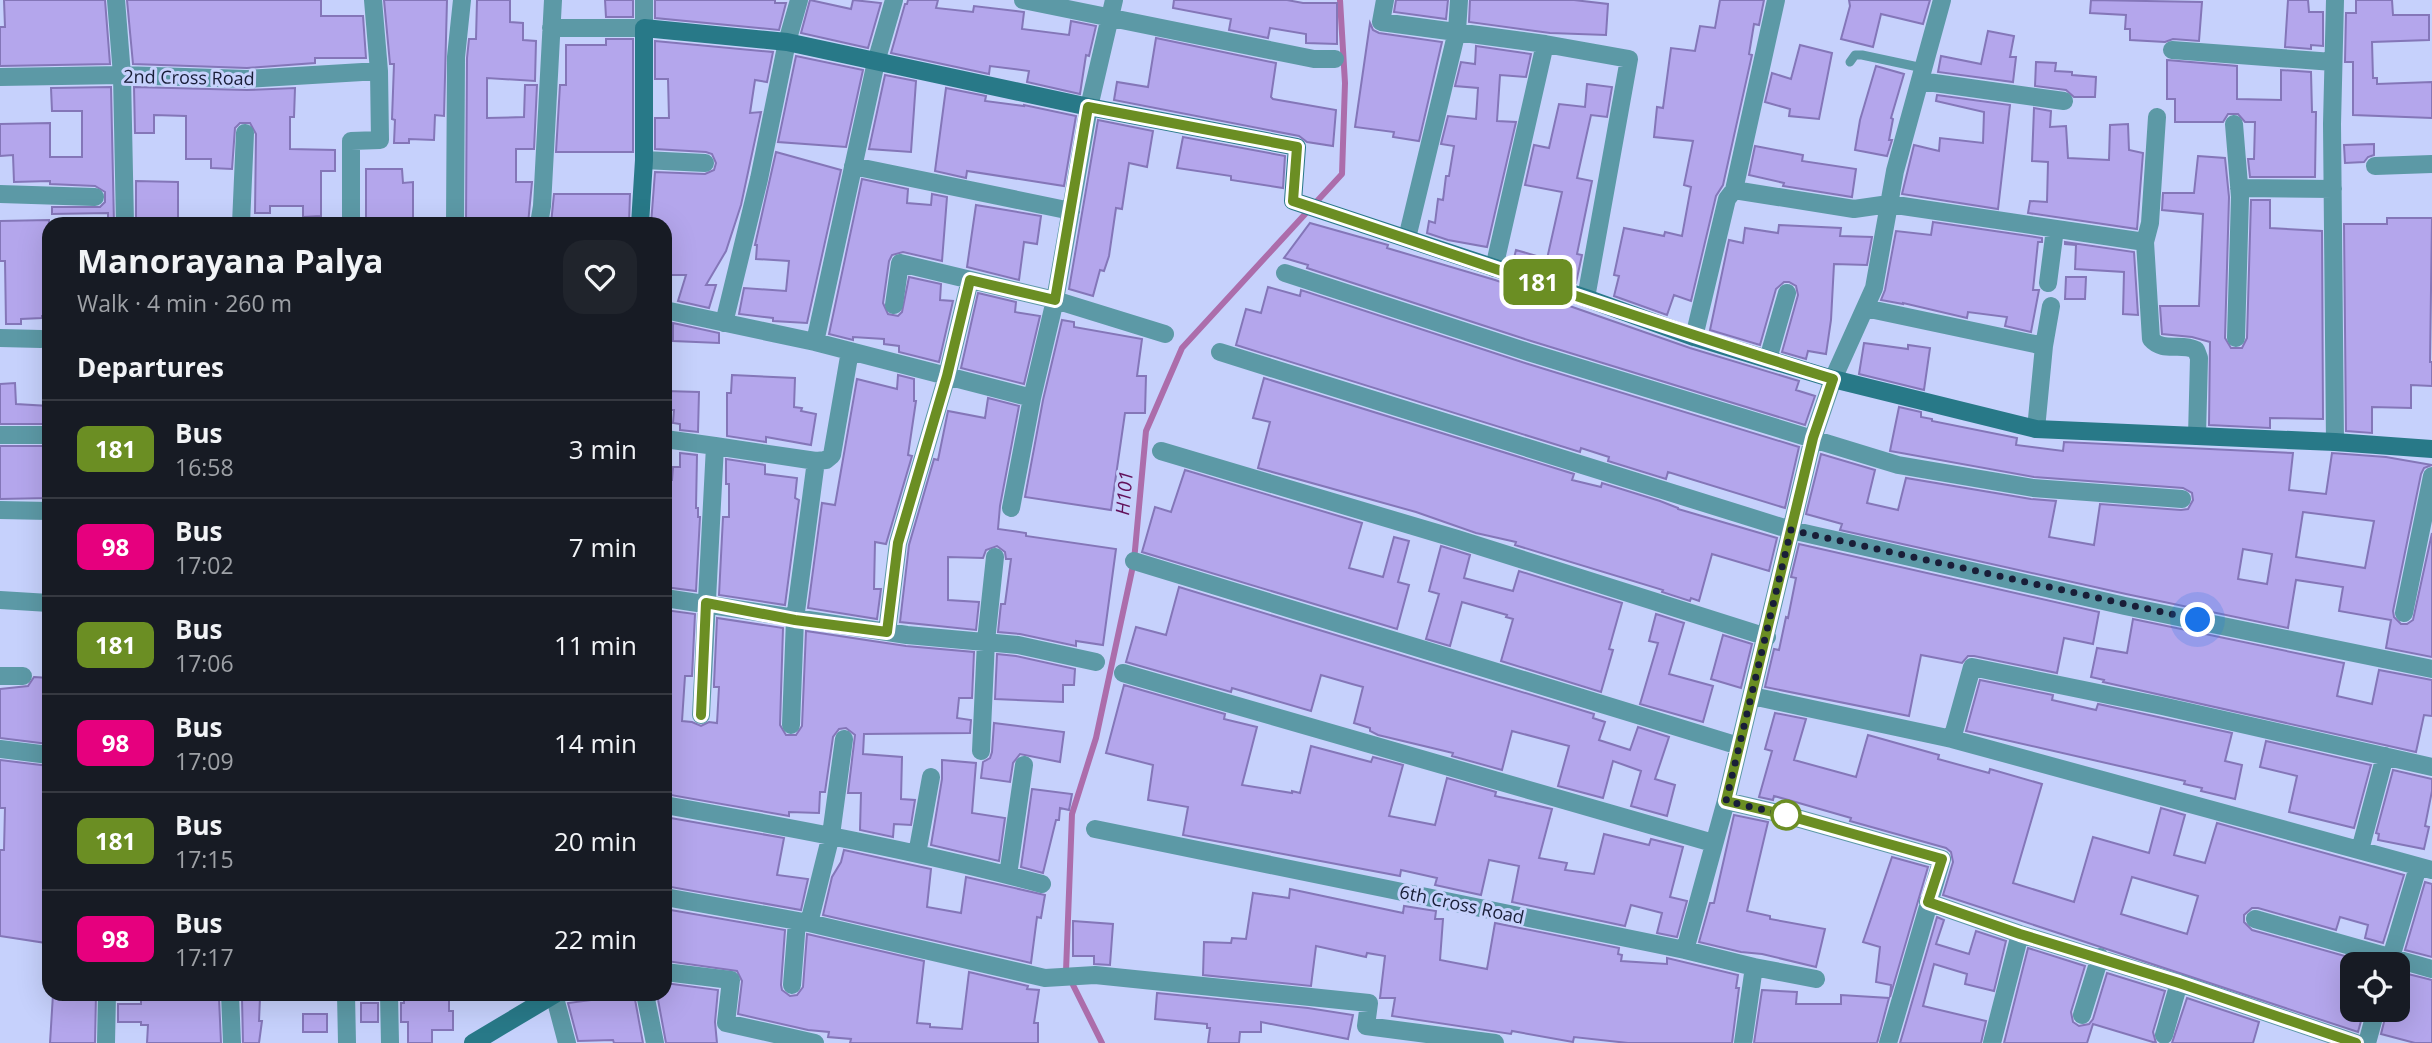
<!DOCTYPE html>
<meta charset="utf-8">
<style>
body{margin:0;font-family:"Open Sans",sans-serif;background:#20242c;color:#f1f3f6;height:100vh;display:flex;flex-direction:column;font-size:26px;white-space:nowrap}
*{box-sizing:border-box;margin:0}
p{font-size:23px;color:#9ea1a6}
.icon{flex:none;width:38px;height:38px;fill:none;stroke:currentColor;stroke-width:2;stroke-linecap:round;stroke-linejoin:round}
.map{position:relative;flex:1;overflow:hidden}
.drawer{position:absolute;left:42px;top:217px;width:630px;height:784px;display:flex;flex-direction:column;background:#171b24;border-radius:21px;box-shadow:0 7px 28px #0002}
.drawer>*{flex:none}
.badge{padding:0 14px;border-radius:10px;font-size:24px;line-height:46px}
.controls{position:absolute;left:2340px;top:952px;display:grid;gap:14px}
.controls a{display:grid;place-items:center;width:70px;height:70px;border-radius:14px;background:#171b24;box-shadow:0 7px 28px #0002;font-size:35px}
.you{position:absolute;width:35px;height:35px;margin:-18px;border:5px solid #fff;border-radius:50%;background:#1a73e8;box-shadow:0 0 0 10px #1a73e833}
.map>.badge{position:absolute;translate:-50% -50%;box-shadow:0 0 0 4px #fff}
h2{padding:0 35px;font-size:26px;line-height:63px}
.round{display:grid;place-items:center;flex:none;width:74px;height:74px;border-radius:21px;background:#20242c}
.overview{display:flex;align-items:center;justify-content:space-between;height:119px;padding:0 35px}
h1{font-size:33px;font-weight:700;line-height:52px}
ul{padding:0;list-style:none}
li{display:flex;align-items:center;gap:21px;height:98px;padding:0 35px;border-top:2px solid #363941}
li div{flex:1}
li b{display:block;font-size:26px}
li em{font-style:normal}
li .badge{min-width:77px;font-weight:700;text-align:center}
.map>svg:first-child{display:block}
</style>
<div class="map">
<svg width="2432" height="1043" viewBox="0 0 2432 1043">
<rect width="100%" height="100%" fill="#c6d1fc"/>
<g fill="none" stroke-linecap="round" stroke-linejoin="round">
<!-- stream -->
<path stroke="#ac6dab" stroke-width="6" d="M1102 1043 1066 971 1072 814 1096 738 1134 561 1146 431 1182 348 1342 174 1345 83 1340 0"/>
</g>
<!-- building -->
<path fill="#b4a6ec" stroke="#8476b8" stroke-width="2" fill-rule="evenodd" d="M4 0H105L110 64 0 66V27H5Z
M127 0H321V16H363L366 58H315V63L247 68 133 64Z
M384 0H447L444 116 435 115 434 140 409 139V143H394L395 120 392 119 394 64H390Z
M477 0H510V22L523 23V40L536 41 535 81 487 78V118L524 117 525 85H537L534 149H516V182H532L528 224 466 223 467 58 469 39H476Z
M605 0H633V17H606Z
M655 0H775V3H786L779 30 655 18Z
M810 0 851 9 853 0 881 3 868 48 801 33Z
M908 0H938L936 8 973 12 974 6 1024 12 1022 29 1069 35 1071 21 1096 26 1089 56 1086 55 1080 94 1027 82 1029 71 990 66 989 74 891 53 905 4H907Z
M1174 0H1287L1303 3H1337V44L1306 43V34L1270 28 1268 38 1229 30 1231 19 1173 8Z
M1396 0H1448L1446 19 1394 12Z
M1470 0H1574L1608 4 1606 35 1550 33 1469 22Z
M1720 0H1764L1759 25 1754 24 1749 54 1752 55 1723 185 1716 196 1691 301 1674 295 1667 315 1614 296 1619 276 1614 275 1624 228 1664 236 1665 232 1682 236 1691 187 1684 185 1693 141 1654 137 1657 107 1663 108 1671 48 1695 51 1700 26 1715 28Z
M1849 0H1930L1923 24 1881 14 1873 47 1841 39 1850 6Z
M2091 0 2202 2 2199 41 2173 39 2165 42 2130 40V29H2125L2126 15 2090 13Z
M2288 0H2308L2309 12H2323V46L2311 45V49L2285 47Z
M2356 0H2392L2393 15H2429V40L2372 42 2373 78H2377V84L2432 82V118L2353 115V62H2345L2346 13H2356Z
M1370 23 1373 30 1379 33 1442 42 1419 141 1393 137 1394 132 1355 127Z
M1988 31 2014 36 2010 57H2016L2013 82 1938 72 1941 56 1981 64Z
M1156 38 1276 63 1271 97 1273 99 1336 110 1333 146 1307 142 1299 136 1114 100 1117 82 1148 87Z
M606 39H633V152H556L560 85H566V45H606Z
M655 41 773 52 767 82 755 80 750 113 761 112 741 205 726 251 706 285H716L709 308 678 301 686 275H665V224H651L655 172 705 174 714 170 716 163 712 154 706 152 655 149V118H669L668 79H655Z
M1800 45 1832 53 1819 119 1789 116 1790 109 1765 102 1772 73 1791 79Z
M1476 46 1531 54 1526 77 1500 75 1497 121 1516 122 1487 247 1448 240 1427 233 1429 221 1435 223 1438 199 1443 200 1446 176H1449L1454 146 1441 144 1448 116 1476 119 1478 88 1455 86 1461 62 1475 64Z
M796 56 863 70 846 147 778 142Z
M2167 60 2237 66V99L2281 100V70L2311 72 2312 112H2316L2315 177H2250L2248 159H2254L2255 122H2245L2238 114H2228L2223 122H2175V99H2167Z
M2036 62 2056 63 2055 71 2072 72V75L2096 77 2095 97H2074L2066 90 2035 86Z
M1876 66 1904 74 1891 118 1893 119 1889 140H1892L1887 156 1855 150 1860 120Z
M885 75 916 81 911 152 869 149Z
M1587 84 1612 87 1607 117 1591 115 1577 178 1592 181 1577 254 1582 255 1576 283 1513 262 1516 250 1547 259 1562 192 1525 185 1534 145 1549 148 1559 104 1585 107Z
M111 87 114 224H108V213L52 214V207H100L105 202V192L95 186 50 184V181L14 182 13 155 0 156V124L50 123V157H82V111H52L51 88Z
M134 87 247 90 295 88 294 117H290V149L335 150V171H321V216L303 217V206H270V213H255L256 134 250 123H240L235 128 232 169 211 168V159H186V116L154 115V133H135Z
M946 88 986 96 985 101 1024 106V105L1076 116 1064 186 967 171 966 178 935 171Z
M1937 95 2010 105 1998 209 1902 194 1914 145 1939 151 1940 138 1983 143 1984 112 1936 101Z
M2034 108 2051 111 2050 127 2066 126 2068 158 2109 160 2110 125 2128 124 2129 150 2143 153 2137 229 2028 213 2030 201 2047 202 2048 162 2032 161Z
M1098 120 1153 131 1147 167 1129 163 1122 209 1116 208 1109 256 1104 271 1100 270 1093 296 1069 289Z
M1183 137 1285 156 1283 188 1231 180V176L1177 168Z
M2374 144V155L2368 157 2364 162 2345 163 2344 145Z
M1755 146 1803 155 1802 161 1856 169 1852 197 1783 186 1784 183 1749 175Z
M776 152 841 170 807 323 773 321V318L739 314 744 288 786 291 789 261 756 259 757 245H755Z
M2198 156 2225 158 2229 197 2225 338 2231 348H2242L2247 338 2251 200H2270V228L2322 231 2323 419 2270 418V428L2209 425 2210 342 2192 337 2162 334 2160 306H2199L2203 214 2162 210 2163 193H2194Z
M366 169H402L403 183 413 182V220L392 221V224H366Z
M862 179 908 189 907 203 931 205 932 194 947 197 942 261 903 252 892 255 889 261 883 303 888 314 898 316 902 312 909 277 941 284 940 300 953 301 939 362 899 352V346L884 344V339L853 337V340L829 334Z
M136 181 178 182V224H136Z
M554 194H630L629 224H551Z
M976 205 1041 216 1037 244 1024 242 1019 280 967 267Z
M2387 218H2432L2430 362H2432V386L2411 385V408L2372 407V433L2346 431 2344 224H2387Z
M49 220V316H42V318L21 319V324H6L5 261H0V221Z
M1933 222 2042 238V242H2038L2033 290H2039L2031 332 2005 326 2007 317 1968 312 1967 318 1903 303V304L1881 300 1885 290 1896 231 1931 235Z
M1310 223 1388 245 1387 248 1495 280 1690 348 1799 381 1796 390 1815 396 1805 425 1531 341 1307 268 1308 265 1284 258Z
M1779 225 1841 228 1840 236 1872 237 1867 265 1834 264 1831 320 1826 354 1808 351 1806 359 1782 352 1798 295 1796 286 1789 282H1784L1776 289 1760 345 1710 330 1729 240 1743 243 1745 228 1778 233Z
M2065 242 2134 252 2138 315 2123 314 2124 272 2075 269 2076 245 2065 244Z
M2066 277H2086L2085 299H2065Z
M1268 287 1300 296 1301 290 1525 363 1799 447 1785 508 1668 472 1666 479 1608 461 1609 457 1581 448 1580 452 1236 345 1246 309 1261 313Z
M978 293 1016 302 1015 312 1040 316 1024 384 961 368Z
M1062 320 1074 322V327L1142 339 1137 376H1146L1145 413H1125L1111 510 1025 497 1043 400Z
M673 323 719 333V343L673 341Z
M1864 343 1908 349V345L1930 348 1924 390 1859 374Z
M732 375 795 378 794 407 802 408 801 411 816 414 811 445 766 437V442L727 436V393H731Z
M898 375 914 379V401H916L908 455 912 456 886 544 875 542 874 589H881L877 619 808 608 822 503 835 505 857 379 897 389Z
M1264 378 1574 474 1572 480 1601 487 1602 483 1660 501 1678 508V509L1777 538 1769 571 1712 554 1699 601 1691 598 1690 601 1662 592 1663 590 1515 545 1516 542 1476 533 1416 512 1258 468 1270 422 1253 418Z
M15 383 16 404 49 406V424H0V384Z
M665 391 699 392 698 432 680 430V424L673 423 674 410H665Z
M988 398 1019 406 1000 506 998 529 1026 533V536L1116 549 1103 645 1076 641V646L1020 634 998 632 1001 604H1005L1011 559H1006L1005 552 997 546 986 550 983 558 948 557V600L979 602 976 630 900 622 909 545 934 459 938 460 948 411 985 418Z
M1899 407 1921 412V417L1932 419V421L2017 438 2016 445 2063 451 2064 442 2293 453 2289 490 2326 494 2332 453 2386 457 2432 465 2424 468 2421 474 2393 611 2394 617 2401 624H2407L2413 620 2432 533V657L2386 648 2391 620 2339 611 2343 587 2296 580 2288 628 2126 594 1840 530 1842 524 1806 514 1821 454 1875 470 1867 503 1898 510 1906 478 2031 499 2056 501 2049 537 2094 545 2100 504 2181 510 2188 509 2193 500 2192 493 2183 488 2034 477 1890 451ZM2303 512 2374 521 2365 568 2296 557ZM2243 549 2272 554 2267 584 2238 579Z
M0 446H49V498L0 499Z
M680 453 697 455 696 508H698V517H700L696 591 665 587V480H672L673 467H680Z
M726 459 765 465V474L797 478 795 498 799 500 785 605 719 595 723 517H729V484H726Z
M1185 470 1362 523 1349 568 1383 577 1394 537 1409 541 1398 582 1409 585 1397 629 1142 552 1155 507 1171 512Z
M1799 544 2099 612 2093 644 2064 638 2057 673 1974 656H1968L1962 663 1921 655 1909 716 1765 687 1774 649 1779 650 1786 617 1788 618 1796 578 1791 577Z
M1441 546 1470 555 1464 578 1513 591 1519 571 1622 603 1609 649 1613 650 1601 692 1501 661 1513 619 1506 617 1507 615 1462 602 1450 646 1426 639 1439 594 1429 591Z
M1179 587 1594 714 1593 718 1605 722 1599 740 1630 750 1638 727 1669 737 1655 779 1675 785 1667 816 1631 806 1641 771 1613 761 1603 798 1558 786 1569 746 1512 731 1502 770 1452 756 1453 753 1378 735 1370 731V728L1354 723 1363 687 1352 684 1321 675 1311 711 1232 688 1231 692 1126 662 1136 627 1166 635Z
M665 610 695 614 692 676H685L682 721 692 722 701 726 709 722 717 723 719 687H714V684L717 618 783 628 780 725 786 735H796L802 726 806 631 906 646 974 652 972 698H959L957 718 971 720 970 733 864 734 863 754 902 757 901 799 915 800 911 825 894 824 893 837 860 830 861 793H848L855 735 846 728 839 729 833 737 825 792H820L819 813 789 812V816L665 794Z
M1656 614 1684 623 1669 674 1713 686 1703 722 1640 704 1658 643 1649 641Z
M2133 619 2344 663 2337 696 2372 704 2379 670 2432 680V716L2424 715 2416 752 2103 682 2104 680 2091 677 2097 648 2127 653Z
M1723 635 1752 644 1741 688 1711 679Z
M997 654 1016 656 1075 669 1074 685H1063V702L995 699Z
M34 677 49 678V744L0 738V689L28 686Z
M1980 680 2053 695 2052 700 2096 710 2098 704 2232 733 2225 761 2242 765 2235 799 2201 791 2202 788 2184 784 2185 781 1966 731Z
M1124 685 1225 714 1224 719 1257 727 1242 785 1292 793V791L1300 793 1311 746 1371 762 1373 757 1403 765 1389 816 1435 825 1447 778 1496 792 1495 796 1552 809 1539 858 1567 863 1565 870 1594 874 1604 834 1649 845 1651 839 1683 847 1670 897 1687 901 1677 937 1657 933 1662 913 1631 905 1625 926 1512 902 1519 866 1489 860 1481 895 1435 885 1437 878 1401 870 1400 876 1183 835 1188 807 1148 800 1153 765 1106 753Z
M1775 713 1806 719 1794 760 1856 777 1868 735 1939 755 1938 759 1989 773 1990 769 2042 784 2013 883 2071 901 2074 902 2093 837 2149 853 2161 808 2185 815 2174 855 2205 863 2217 823 2404 875 2383 943 2365 938 2368 925 2340 917 2336 930 2258 908H2252L2244 915V922L2252 930 2352 958V1010H2364L2358 1032 1943 895 1953 862 1951 852 1946 848 1850 821 1851 818 1785 799 1774 796 1773 800 1759 797 1772 751 1765 749ZM2132 877 2198 896 2187 934 2121 914Z
M994 723 1064 732 1060 762 1020 754 1013 763 1010 782 981 778 983 762 990 758 992 752Z
M2266 741 2371 765 2354 828 2289 812 2297 776 2260 767Z
M0 760 49 766V926L46 943 0 936V850H4L5 808H0Z
M942 760 976 763 972 813 1005 818 999 861 931 845 942 779Z
M2393 770 2432 779V791L2425 826 2429 827 2424 849 2378 840 2379 834 2376 833Z
M1032 789 1072 794 1069 810 1060 808 1059 820H1056L1043 873 1021 867Z
M1734 815 1768 822 1747 911 1770 916V919L1825 929 1816 967 1762 954 1741 952 1699 942 1710 903H1714Z
M665 817 784 838 777 875 808 879 801 910 665 886Z
M844 850 931 869 927 907 961 913 966 877 1045 895 1041 918 1037 917 1031 963 823 915 832 877 841 862Z
M1892 857 1928 867 1890 997 1891 985 1876 982 1880 947 1863 942Z
M2425 882 2432 884V957L2405 950Z
M1290 889 1403 913 1404 906 1436 911 1435 919H1443L1440 960 1487 969 1495 923 1619 948 1618 954 1622 955 1621 961 1667 964V958L1738 975 1736 988H1739L1732 1043H1628L1574 1037 1573 1042 1512 1031 1511 1034 1392 1016 1395 998H1380L1385 956 1367 953 1366 957 1316 946 1311 986 1203 975 1204 942 1231 943 1232 938 1246 939 1253 893 1289 898Z
M665 909 785 930 781 985 782 990 790 996 797 995 803 987 807 934 924 961 917 1023 930 1024V1027L962 1029 969 972 1028 986 1027 989 1039 990 1034 1023H1038V1043H850L851 1039 828 1037 829 1032 808 1030 738 1014 742 981 737 971 666 961 668 939H665Z
M1937 917 1944 920 1936 944 1969 954 1976 931 2006 941 1994 991 1965 984 1967 974 1934 964 1923 1006 1986 1021 1981 1043H1900Z
M1073 921 1113 924 1110 965 1094 964V956H1073Z
M2028 948 2085 966 2071 1012 2073 1022 2079 1026 2089 1024 2093 1019 2107 973 2165 991 2153 1032 2156 1043 2093 1024 2087 1043H2004Z
M2404 973 2432 980V1043H2415L2381 1034 2387 1010H2398V994Z
M665 983 718 990 715 1022 717 1043H666L657 994H665Z
M1762 990 1797 992 1796 1004H1841V995L1889 998 1877 1043H1754Z
M1157 993 1308 1008 1353 1015 1348 1039 1261 1022V1032H1240L1239 1043H1208L1210 1028H1207V1024L1155 1019Z
M53 994H96L95 1043H50Z
M161 994H215V997L219 998 221 1043H147L148 1025H141V1022H118V1004H141V995Z
M404 994H449V1011H453V1030H432V1043H408V1022H401V1003H404Z
M591 994H634L643 1043H614L613 1040 578 1041 568 1003 592 1000Z
M242 998H260L259 1021H262L259 1043H243Z
M2187 998 2259 1022 2253 1043H2172Z
M361 1003H378V1022H361Z
M303 1014H327V1032H303Z"/>
<g fill="none" stroke-linecap="round" stroke-linejoin="round">
<!-- lane -->
<path stroke="#5c99a6" stroke-width="9" d="M1850 62 1855 55H1862L1923 68"/>
<!-- street -->
<path stroke="#5c99a6" stroke-width="18" d="M116 0 122 75 125 224
M1023 0 1314 59H1335
M1385 0 1381 22 1545 44 1494 268
M551 28H644V0
M1545 44 1629 59 1586 298
M2172 50 2333 62
M0 77 122 75 247 79 379 71
M1920 81 2064 101
M2234 124 2240 197 2236 338
M644 160 705 163
M853 166 1071 211
M2375 166 2432 164
M2239 188 2333 189
M1734 190 1854 209 1889 204 2145 242 2150 223 2157 117
M0 194 95 197
M241 224 245 133
M351 224V141L380 140 379 71 373 0
M455 224 456 57 462 0
M539 224 542 206 553 0
M1407 238 1457 31 1459 0
M2145 242 2151 339C2163 353 2181 342 2196 350L2199 358 2197 436
M1285 273 1528 352 1898 465 2033 488 2182 499
M2048 283 2055 229
M894 305 900 263 1055 300 1165 334
M1865 308 2044 346 2036 429
M665 310 815 342 876 62 894 0
M724 323 759 179 787 42 799 0
M1694 337 1727 199 1734 190 1776 0
M0 338 41 339
M815 342 1032 398 1055 300 1089 107 1114 0
M2044 346 2051 306
M1220 352 1791 530 2125 606 2432 669
M1768 359 1787 293
M0 435H49
M665 439 715 446 701 715
M2335 442 2332 124 2335 0
M715 446 816 461 795 619 791 725
M1161 451 1457 539 1767 637
M816 461 826 460 832 455 850 351
M1011 508 1032 398
M0 510 49 511
M1134 561 1739 746
M665 598 907 635 1018 645 1096 662
M0 600 49 603
M2404 613 2432 476
M887 632 898 543 947 376 970 280
M1123 673 1713 843
M0 676H23
M1752 696 1952 739 2432 870
M1952 739 1972 667 2162 706 2432 767
M0 749 49 755
M981 751 986 641 995 557
M1726 801 1786 815 1942 859 1888 1043
M665 805C792 828 918 851 1042 884
M1095 829 1685 950 1754 967 1743 1043
M2360 850 2385 756
M917 854 931 777
M1008 875 1024 765
M665 897 809 923 1045 978 1095 975 1369 1003 1366 1026 1495 1043
M1928 902 2020 934 2179 983 2356 1043
M2255 919 2432 969
M809 923 831 835 844 739
M1685 950 1726 801 1813 438 1833 379 1874 288 1895 171 1942 0
M2389 964 2418 867
M1754 967 1816 979
M665 972 731 980 726 1023 815 1043
M792 985 797 921
M230 994 232 1043
M346 994 347 1043
M389 994 390 1043
M554 994 567 1043
M645 994 655 1043
M2082 1015 2100 957
M2164 1035 2179 983
M106 1043 107 994
M1992 1043 2020 934
M2367 1043 2376 1010"/>
<!-- secondary -->
<path stroke="#287988" stroke-width="18" d="M640 224 644 160V28L787 42 1089 107 1297 147 1293 201 1586 298 1694 337 1833 379 2036 429 2335 442 2432 449
M473 1043 555 994"/>
</g>
<g fill="none" stroke-linecap="round" stroke-linejoin="round">
<defs>
<path id="line" d="M701 715 706 603 795 620 887 632 898 543 947 376 970 280 1055 300 1088 107 1297 147 1293 201C1473 260 1652 324 1833 379L1813 438 1726 801 1786 815 1942 859 1928 902 2020 934 2179 983 2356 1043"/>
</defs>
<!-- line casing -->
<use href="#line" stroke="#fff" stroke-width="16"/>
<!-- line -->
<use href="#line" stroke="#6b8e23" stroke-width="10"/>
<!-- walk -->
<path stroke="#191e38" stroke-width="7" stroke-dasharray="0 12.6" d="M1786 815 1726 801 1791 530 2198 620"/>
</g>
<!-- markers -->
<circle fill="#fff" stroke="#6b8e23" stroke-width="3.5" cx="1786" cy="815" r="14"/>
<g text-anchor="middle" dominant-baseline="central" stroke-width="6" stroke-linejoin="round" paint-order="stroke">
<!-- street labels -->
<g font-size="18" fill="#191e38" stroke="#c6d1fc">
<text transform="translate(189 77) rotate(1)">2nd Cross Road</text>
<text transform="translate(1462 904) rotate(12)">6th Cross Road</text>
</g>
<!-- water labels -->
<g font-size="19" font-style="italic" fill="#62105a" stroke="#c6d1fc">
<text transform="translate(1124 493) rotate(-85)">H101</text>
</g>
</g>
</svg>
<div class="controls">
<a><svg class="icon" aria-label="locate" viewBox="0 0 24 24"><circle cx="12" cy="12" r="6"/><path d="M12 2v4M12 18v4M2 12h4M18 12h4"/></svg></a>
</div>
<div class="you" style="left:2198px;top:620px"></div>
<b class="badge" style="left:1538px;top:282px;background:#6b8e23;color:#fff">181</b>
<section class="drawer">
<div class="overview"><div><h1>Manorayana Palya</h1><p>Walk · 4 min · 260 m</p></div><a class="round"><svg class="icon" aria-label="heart" viewBox="0 0 24 24"><path d="M12 20l-8-8c-3-5 5-10 8-4 3-6 11-1 8 4z"/></svg></a></div>
<h2>Departures</h2>
<ul>
<li><span class="badge" style="background:#6b8e23;color:#fff">181</span><div><b>Bus</b><p>16:58</p></div><em>3 min</em></li>
<li><span class="badge" style="background:#e6007e;color:#fff">98</span><div><b>Bus</b><p>17:02</p></div><em>7 min</em></li>
<li><span class="badge" style="background:#6b8e23;color:#fff">181</span><div><b>Bus</b><p>17:06</p></div><em>11 min</em></li>
<li><span class="badge" style="background:#e6007e;color:#fff">98</span><div><b>Bus</b><p>17:09</p></div><em>14 min</em></li>
<li><span class="badge" style="background:#6b8e23;color:#fff">181</span><div><b>Bus</b><p>17:15</p></div><em>20 min</em></li>
<li><span class="badge" style="background:#e6007e;color:#fff">98</span><div><b>Bus</b><p>17:17</p></div><em>22 min</em></li>
</ul>
</section>
</div>
